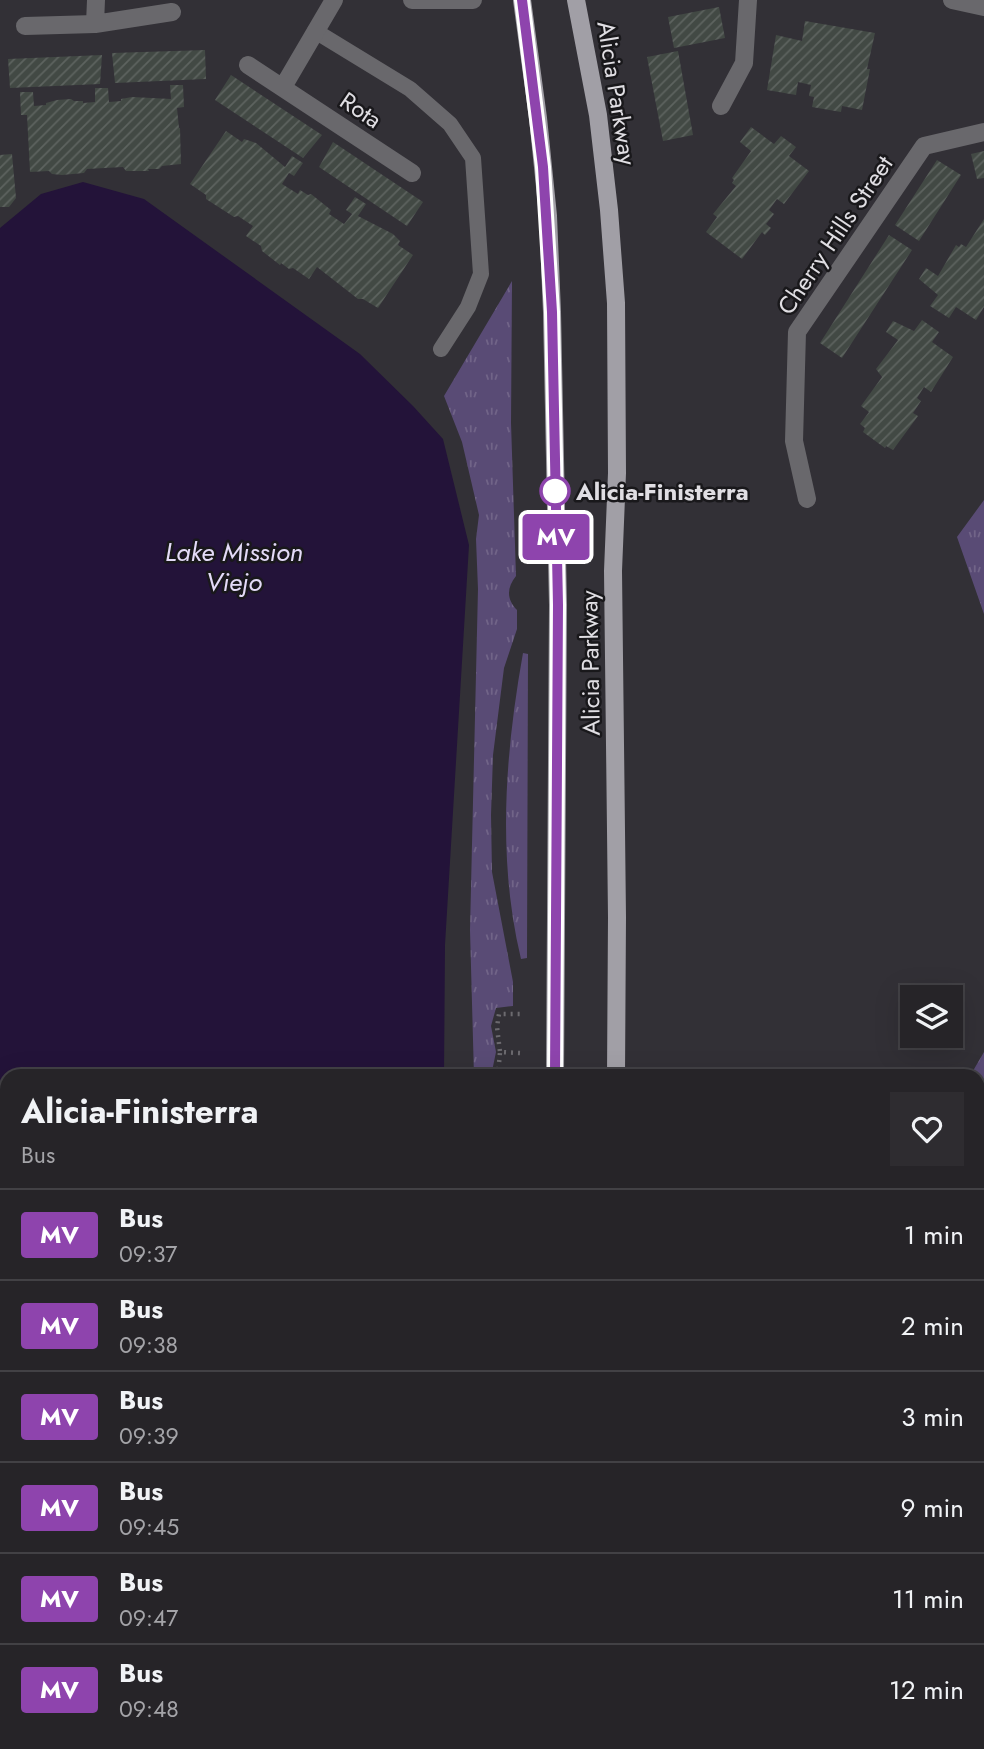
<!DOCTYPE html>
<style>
body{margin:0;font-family:Jost,sans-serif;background:#2e2c30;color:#f1f3f6;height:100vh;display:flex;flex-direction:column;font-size:26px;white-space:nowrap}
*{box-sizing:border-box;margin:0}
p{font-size:23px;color:#a4a4a8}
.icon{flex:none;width:38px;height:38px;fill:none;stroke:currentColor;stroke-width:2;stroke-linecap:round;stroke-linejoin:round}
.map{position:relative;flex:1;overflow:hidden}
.side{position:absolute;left:0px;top:1069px;width:985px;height:681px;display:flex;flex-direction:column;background:#262428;border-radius:21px 21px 0 0;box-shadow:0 7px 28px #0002,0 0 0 2px #424145}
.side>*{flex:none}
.badge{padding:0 14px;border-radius:5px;font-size:24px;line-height:46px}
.fabs{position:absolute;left:900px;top:985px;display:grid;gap:14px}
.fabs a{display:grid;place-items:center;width:63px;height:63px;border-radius:0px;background:#262428;box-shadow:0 7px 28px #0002,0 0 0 2px #424145;font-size:35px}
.map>.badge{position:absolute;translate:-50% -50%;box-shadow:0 0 0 4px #fff}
.round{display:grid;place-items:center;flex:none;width:74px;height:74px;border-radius:0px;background:#2e2c30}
.headline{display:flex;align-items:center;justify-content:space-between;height:119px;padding:0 21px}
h1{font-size:33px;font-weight:700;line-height:52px}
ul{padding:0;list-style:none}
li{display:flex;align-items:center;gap:21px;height:91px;padding:0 21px;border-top:2px solid #424145}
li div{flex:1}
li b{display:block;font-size:26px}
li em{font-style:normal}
li .badge{min-width:77px;font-weight:700;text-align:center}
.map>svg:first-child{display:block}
</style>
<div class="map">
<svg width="984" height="1749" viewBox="0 0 984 1749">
<defs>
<pattern id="grass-tufts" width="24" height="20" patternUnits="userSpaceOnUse" patternTransform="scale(1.75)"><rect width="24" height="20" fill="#594b75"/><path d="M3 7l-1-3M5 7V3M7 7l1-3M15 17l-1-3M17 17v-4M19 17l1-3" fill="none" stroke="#716488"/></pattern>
<pattern id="building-hatch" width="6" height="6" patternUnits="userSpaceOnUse" patternTransform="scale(1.75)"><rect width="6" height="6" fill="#424944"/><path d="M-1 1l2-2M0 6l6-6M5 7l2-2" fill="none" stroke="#5d635f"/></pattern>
</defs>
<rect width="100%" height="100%" fill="#323036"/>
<!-- grass -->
<path fill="url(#grass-tufts)" d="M512 281 511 423 516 576C507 587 506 599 517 610V629L504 668 493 755 491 815 492 872 513 982V1006L496 1008 491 1026 496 1052 491 1076H474L470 930 478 589 476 539 479 515 462 442 444 396Z
M984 500V614L957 537Z
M523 653 528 654 527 958 521 959C497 859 505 754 523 653Z
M984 1052V1322L978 1315V1076H970Z"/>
<!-- water -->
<path fill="#231339" d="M83 182 144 199 360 354 413 406 443 439 469 545 445 945 444 1076H7V1743H433L432 1749H0V228L41 194Z"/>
<!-- building -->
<path fill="url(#building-hatch)" d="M719 7 725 38 674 48 668 17Z
M805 21 875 33 867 69H870L862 110 842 106 841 112 812 107 814 97 809 96 811 85 798 82 796 95 767 90 776 35 802 41Z
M205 50 206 79 115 83 112 53Z
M678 51 693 135 663 141 647 57Z
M102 55 100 84 10 88 8 59Z
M231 75 322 135 303 158 215 100Z
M170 85H183L184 107 177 108 179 128H180L181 164 162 166 159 169H148L149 171H126L123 167 87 169 84 173 62 175 52 174 49 171 30 172 27 115H21L20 92H33L34 106 46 105V103L57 100 71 99 74 101H83V103L95 102V88H108L109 102 121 101V99L132 97 171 99Z
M751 127 774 144 781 136 796 147 789 156 809 171 784 204 777 199 769 210 774 214 766 224 771 228 765 235 762 232 742 259 706 232 717 217 713 214 736 186 732 183 734 180 732 178 751 151 740 142Z
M226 131 242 142 244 139 256 143 285 167 292 156 303 163 294 176 289 173 282 184 298 194 300 190 308 195 311 194 331 210 329 214 344 224 352 214 346 210 355 197 366 204 358 216 393 234 400 241 398 245 413 255 378 308 363 299H358L317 267 309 279 293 268 289 269 281 263 280 265 262 251 261 246 246 236 253 226 238 216 234 217 206 199V195L190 184Z
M333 142 423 202 407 226 319 167Z
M984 151V178L977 179 971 154Z
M12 154 16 198 9 207H0V155Z
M937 160 961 175 919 241 895 225Z
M984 219V307L976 320 956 307 949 318 930 306 938 295 919 279 926 268 938 276 956 245 959 247 961 244 966 247Z
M889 235 912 250 842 358 820 343Z
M922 320 939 332 932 342 953 357 931 392 924 387 917 398 921 401 913 413 918 416 893 450 886 446 885 448 863 432 865 428 860 424 869 412 861 406 882 377 876 369 898 340 886 332 893 321 914 331Z"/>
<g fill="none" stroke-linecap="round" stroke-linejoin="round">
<!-- path -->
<path stroke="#6c6a6f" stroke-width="4.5" stroke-dasharray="2 5" stroke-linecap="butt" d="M520 1053 500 1052 497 1027 499 1014H521
M498 1076 500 1052"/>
<!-- service -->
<path stroke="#69686c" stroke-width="16" d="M315 31 410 89 450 124 473 158 481 274 468 307 441 349"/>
<!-- minor -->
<path stroke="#69686c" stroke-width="18" d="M412 0H473
M952 0 984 7
M95 24 96 0
M25 26 95 24 172 12
M248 65 412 173
M283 87 334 0
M721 106 744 63 748 0
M807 499 794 441 797 332 924 146 984 132
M978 1415 984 1397
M978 1546 984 1549
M978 1726 982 1749"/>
<!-- primary -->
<path stroke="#a19fa6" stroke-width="18" d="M522 0 538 118 548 216 552 312 558 605 555 1076
M576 0 598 115 609 210 616 303 617 473 613 571 617 917 616 1076
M550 1743V1749
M604 1743V1749"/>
</g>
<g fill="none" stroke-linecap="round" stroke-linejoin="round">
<defs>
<path id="line" d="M522 0 543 167 552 312 558 605 555 1076"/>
</defs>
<!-- line casing -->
<use href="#line" stroke="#fff" stroke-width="16"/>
<!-- line -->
<use href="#line" stroke="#8e44ad" stroke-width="10"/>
</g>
<!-- markers -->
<circle fill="#fff" stroke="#8e44ad" stroke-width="3.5" cx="555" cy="491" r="14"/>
<g text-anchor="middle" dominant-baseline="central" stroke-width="5" stroke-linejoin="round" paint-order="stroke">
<!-- street labels -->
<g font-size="24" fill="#e0dee3" stroke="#19181b">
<text transform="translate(617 93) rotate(81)">Alicia Parkway</text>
<text transform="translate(361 110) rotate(34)">Rota</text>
<text transform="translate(835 235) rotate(-56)">Cherry Hills Street</text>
<text transform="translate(590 663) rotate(-91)">Alicia Parkway</text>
</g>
<!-- stop labels -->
<g font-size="24" font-weight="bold" fill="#e0dee3" stroke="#19181b" text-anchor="start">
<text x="576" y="491">Alicia-Finisterra</text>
</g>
<!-- water labels -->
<g font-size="26" font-style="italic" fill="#e4dbf8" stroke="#19181b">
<text x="234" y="552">Lake Mission<tspan x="234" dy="30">Viejo</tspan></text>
</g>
</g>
</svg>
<div class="fabs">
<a><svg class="icon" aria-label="layers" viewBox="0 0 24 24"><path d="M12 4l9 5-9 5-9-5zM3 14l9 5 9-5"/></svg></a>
</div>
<b class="badge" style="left:556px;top:537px;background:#8e44ad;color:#fff">MV</b>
<section class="side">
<div class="headline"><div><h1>Alicia-Finisterra</h1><p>Bus</p></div><a class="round"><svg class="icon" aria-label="heart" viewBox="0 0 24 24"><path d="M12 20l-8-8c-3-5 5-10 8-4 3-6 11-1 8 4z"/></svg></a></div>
<ul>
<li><span class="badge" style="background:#8e44ad;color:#fff">MV</span><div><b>Bus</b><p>09:37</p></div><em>1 min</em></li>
<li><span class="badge" style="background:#8e44ad;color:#fff">MV</span><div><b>Bus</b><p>09:38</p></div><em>2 min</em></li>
<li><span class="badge" style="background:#8e44ad;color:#fff">MV</span><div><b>Bus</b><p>09:39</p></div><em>3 min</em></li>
<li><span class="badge" style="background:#8e44ad;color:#fff">MV</span><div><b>Bus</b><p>09:45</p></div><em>9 min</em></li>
<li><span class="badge" style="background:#8e44ad;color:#fff">MV</span><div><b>Bus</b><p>09:47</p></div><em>11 min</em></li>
<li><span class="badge" style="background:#8e44ad;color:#fff">MV</span><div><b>Bus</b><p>09:48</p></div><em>12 min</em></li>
</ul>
</section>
</div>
